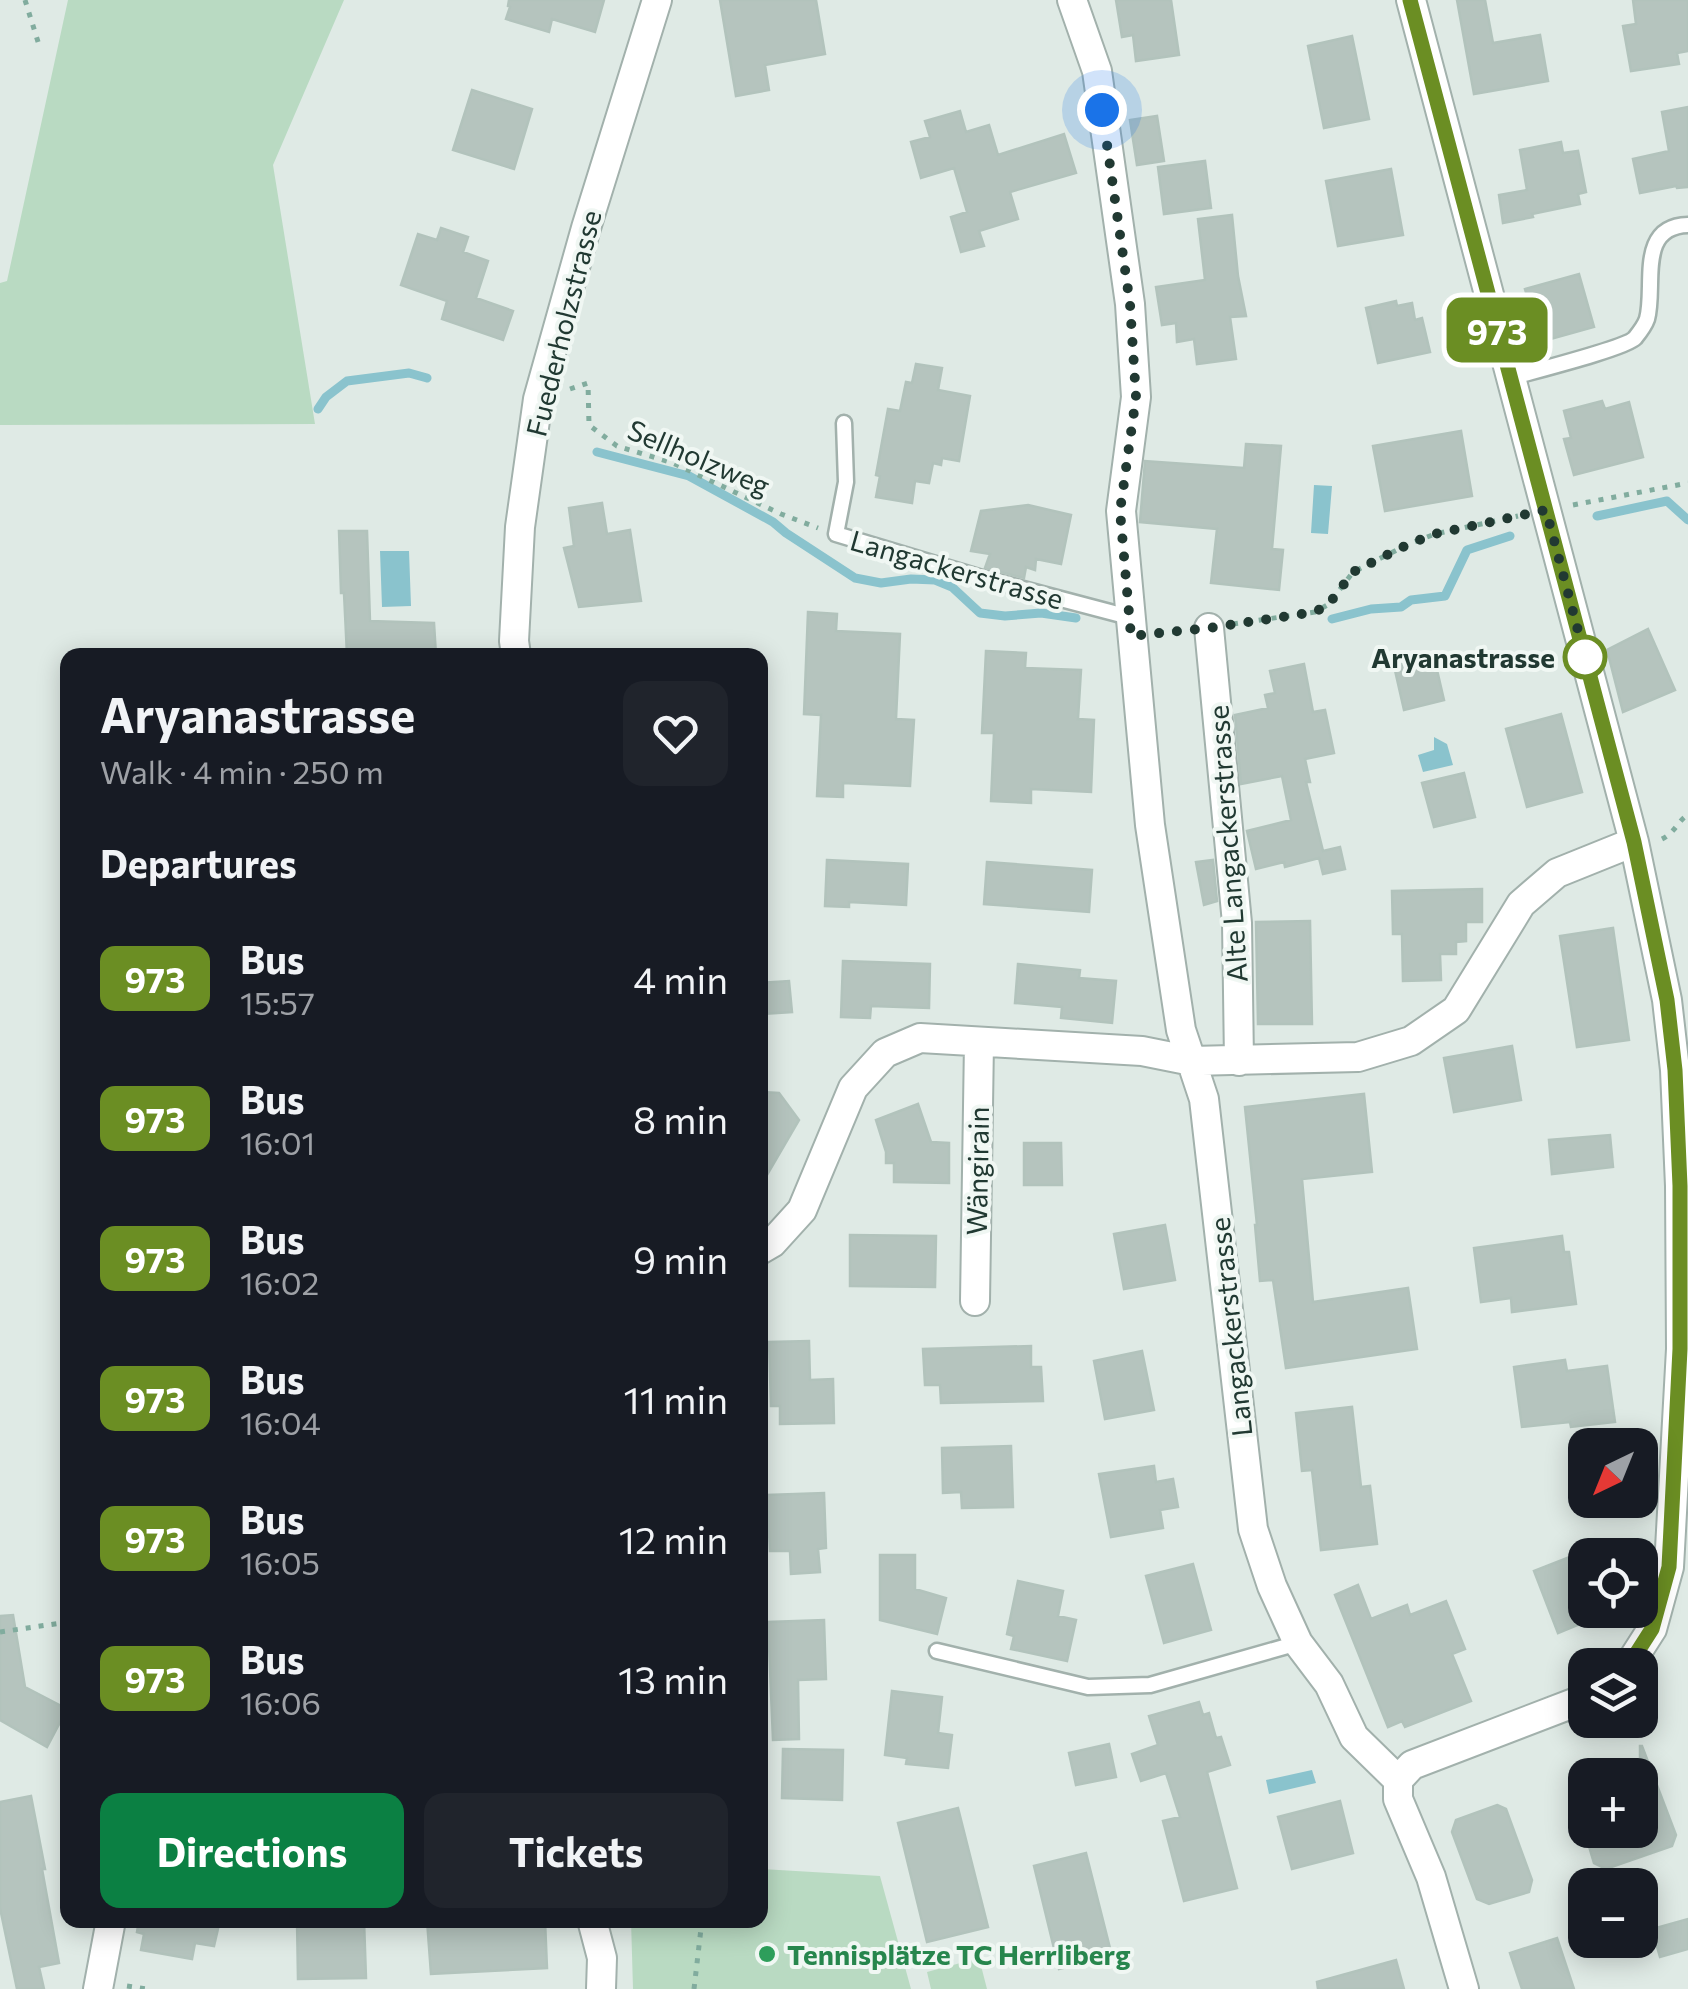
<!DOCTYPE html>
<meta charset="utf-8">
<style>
body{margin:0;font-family:Commissioner,sans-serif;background:#20242c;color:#f1f3f6;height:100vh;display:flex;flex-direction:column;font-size:38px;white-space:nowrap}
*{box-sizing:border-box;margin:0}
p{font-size:32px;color:#9ea1a6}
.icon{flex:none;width:55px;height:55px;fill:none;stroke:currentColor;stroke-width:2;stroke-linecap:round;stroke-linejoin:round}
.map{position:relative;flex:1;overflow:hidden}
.side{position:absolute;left:60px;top:648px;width:708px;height:1280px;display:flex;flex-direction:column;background:#171b24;border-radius:20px;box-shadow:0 5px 25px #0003}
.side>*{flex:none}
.badge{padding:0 20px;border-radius:15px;font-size:35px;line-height:65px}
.needle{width:65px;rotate:223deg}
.tools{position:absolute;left:1568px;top:1428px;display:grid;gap:20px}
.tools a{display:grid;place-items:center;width:90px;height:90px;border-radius:20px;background:#171b24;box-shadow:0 5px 25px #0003;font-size:50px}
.you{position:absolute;width:50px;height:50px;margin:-25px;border:8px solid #fff;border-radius:50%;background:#1a73e8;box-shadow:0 0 0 15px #1a73e833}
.map>.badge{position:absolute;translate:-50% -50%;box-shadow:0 0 0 5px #fff}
h2{padding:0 40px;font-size:38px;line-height:90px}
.round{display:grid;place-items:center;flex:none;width:105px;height:105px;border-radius:20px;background:#20242c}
.summary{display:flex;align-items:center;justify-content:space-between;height:170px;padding:0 40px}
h1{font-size:48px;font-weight:700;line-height:75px}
.action{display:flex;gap:20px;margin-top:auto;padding:20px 40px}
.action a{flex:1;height:115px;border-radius:20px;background:#0b8043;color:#fff;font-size:40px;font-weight:700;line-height:115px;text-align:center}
.action a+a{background:#20242c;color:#f1f3f6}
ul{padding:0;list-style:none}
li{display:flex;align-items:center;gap:30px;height:140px;padding:0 40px}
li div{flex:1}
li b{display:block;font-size:38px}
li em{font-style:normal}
li .badge{min-width:110px;font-weight:700;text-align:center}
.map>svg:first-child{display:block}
</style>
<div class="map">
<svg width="1688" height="1989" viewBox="0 0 1688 1989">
<rect width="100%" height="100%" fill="#dfeae5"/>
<!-- green -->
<path fill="#b9dac2" d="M68 0H344L273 165 315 424 0 425V283L7 281Z
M760 1869 880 1876 911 1989H633L631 1920H760Z
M979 1958 987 1989H931L927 1972Z"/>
<!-- water -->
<path fill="#8ac3cd" d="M1314 485 1332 486 1328 534 1311 533Z
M409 551 411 606 382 607 380 551Z
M1434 737 1447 744 1453 765 1423 772 1418 755 1434 750Z
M1312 1770 1316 1783 1269 1794 1266 1780Z"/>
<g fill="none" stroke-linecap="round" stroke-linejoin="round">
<!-- stream -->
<path stroke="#8ac3cd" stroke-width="9" d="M318 409 326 397 347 381 409 373 427 378
M597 452 689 476 773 522 786 533 855 578 881 583 911 579 935 580 952 587 980 613 1005 616 1041 613 1076 618
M1597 516 1667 501 1688 520
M1332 619 1371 609 1401 607 1411 600 1445 596 1467 550 1510 536"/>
</g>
<!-- building -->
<path fill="#b5c4be" stroke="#b2c3bc" stroke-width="2.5" d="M509 0H604L595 32 552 19 549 32 506 19 510 7 508 6Z
M720 0H816L825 54 765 65 769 90 736 96Z
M1116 0H1171L1179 55 1136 61 1133 35 1122 37Z
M1457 0H1485L1493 43 1540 35 1548 81 1474 94Z
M1633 0H1688V51L1677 53 1679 64 1631 71 1623 26 1636 24Z
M1352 36 1369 119 1324 128 1308 46Z
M472 90 532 109 514 169 453 150Z
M1688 107V187L1677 188 1676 186 1640 193 1633 159 1669 151 1662 112Z
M960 111 966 132 989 125 998 155 1064 134 1076 173 1010 192 1018 219 979 231 984 246 961 252 951 217 967 212 954 168 921 178 911 142 930 137 925 121Z
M1157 116 1164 161 1137 165 1130 120Z
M1561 142 1563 153 1578 151 1586 192 1578 194 1580 204 1532 214 1533 217 1503 223 1499 195 1527 190 1520 150Z
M1205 161 1211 208 1164 214 1158 167Z
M1391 169 1403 235 1338 246 1326 181Z
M1232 215 1238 276 1246 316 1230 317 1236 359 1197 364 1194 339 1177 342 1176 323 1162 325 1156 287 1205 280 1198 219Z
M441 228 468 237 463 252 488 261 476 298 513 311 503 340 442 319 447 301 401 285 418 234 437 240Z
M1579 274 1594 327 1540 342 1525 289Z
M1396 301 1397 306 1412 303 1415 320 1422 318 1430 352 1378 363 1366 308Z
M916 364 942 368 938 390 970 396 959 461 942 458 941 465 933 463 929 483 915 481 912 503 876 497 880 476 876 475 888 409 900 411 906 382 912 383Z
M1602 401 1605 409 1629 402 1643 457 1574 475 1564 439 1571 438 1564 411Z
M1461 431 1472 496 1385 511 1373 446Z
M1246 444 1281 446 1272 549 1283 550 1279 590 1211 583 1217 529 1140 522 1145 461 1244 468Z
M602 503 607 534 630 530 641 601 579 607 564 548 574 546 569 508Z
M1028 505 1071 515 1061 564 1036 559 1035 570 1026 567 1024 578 985 568 990 554 971 551 981 511Z
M339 531H367L370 621 434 623 436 655H347L344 593H341Z
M808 612 837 614 836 631 900 634 896 719 914 720 910 786 843 783V797L817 796 821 715 804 714Z
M1648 629 1675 690 1623 712 1607 650Z
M986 651 1026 653 1025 668 1081 670 1078 719 1094 720 1091 792 1031 789V803L991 801 994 733H982Z
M1434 657 1444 700 1404 710 1394 666Z
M1304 664 1313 712 1325 710 1334 753 1305 759 1310 782H1306L1323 851 1340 847 1345 869 1323 874 1319 858 1285 867 1284 862 1256 869 1247 831 1291 820 1282 776 1241 784 1235 715 1268 708 1265 695 1275 693 1270 671Z
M1561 714 1582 792 1527 807 1506 729Z
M1464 773 1475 817 1434 827 1422 783Z
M827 860 908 864 906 905 849 902V907L825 906Z
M1213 860 1217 901 1204 905 1196 862Z
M987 862 1092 870 1089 912 984 904Z
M1482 889V922H1466V941L1456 942V954H1440L1441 980 1403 981 1402 934H1393L1392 891Z
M1310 921 1312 1024H1258L1256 922Z
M1613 928 1629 1040 1577 1047 1560 936Z
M843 961 930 964 929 1008 871 1006 870 1018 841 1017Z
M1018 964 1080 970 1079 978 1116 981 1112 1023 1061 1018 1062 1007 1015 1003Z
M789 981 792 1012 760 1014V983Z
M1512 1046 1521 1100 1454 1112 1444 1058Z
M760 1092 779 1093 799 1120 760 1187Z
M1364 1094 1372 1172 1302 1179 1313 1302 1408 1288 1417 1349 1286 1368 1273 1280 1260 1281 1255 1225H1257L1245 1107Z
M918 1104 931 1142 949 1143V1183L894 1182V1163H886V1152L876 1120Z
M1610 1135 1613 1167 1552 1174 1549 1140Z
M1024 1143H1061L1062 1185H1024Z
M1165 1225 1175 1280 1124 1289 1114 1234Z
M850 1235 936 1236 935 1287 850 1286Z
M1562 1236 1564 1252H1569L1576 1304 1512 1312 1511 1298 1481 1302 1474 1248Z
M809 1341 810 1380 833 1379 834 1423 780 1424V1406H771L769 1342Z
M1031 1346V1367H1041L1043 1401 941 1403 940 1385H925L923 1349Z
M1142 1351 1154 1410 1105 1419 1094 1361Z
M1565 1360 1567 1371 1607 1366 1615 1422 1571 1427 1570 1422 1522 1427 1514 1367Z
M1352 1407 1361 1487 1370 1486 1377 1544 1321 1550 1312 1470 1302 1471 1296 1413Z
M1011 1446 1013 1507 962 1508 961 1492 943 1493 942 1448Z
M1154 1466 1156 1482 1173 1479 1178 1507 1160 1510 1163 1528 1111 1537 1099 1474Z
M824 1493 826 1548 818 1549 820 1572 791 1574 790 1551H770L767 1495Z
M880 1555H915V1589L946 1598 937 1634 880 1620Z
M1575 1555 1585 1582V1622L1558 1633 1534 1571Z
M1193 1564 1211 1630 1164 1643 1146 1576Z
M1018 1581 1063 1591 1058 1616 1076 1620 1067 1661 1011 1649 1014 1636 1007 1634Z
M1358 1585 1371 1619 1407 1605 1410 1615 1446 1601 1465 1649 1452 1654 1471 1701 1405 1727 1402 1721 1388 1727 1335 1595Z
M13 1615 25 1687 67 1709 47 1747 0 1720V1616Z
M824 1620 826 1679 798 1680 799 1739 773 1740 768 1622Z
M892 1691 942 1697 938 1733 952 1735 948 1768 906 1764 907 1758 885 1755Z
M1199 1702 1203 1715 1209 1713 1216 1738 1221 1737 1230 1765 1207 1772 1237 1888 1184 1901 1163 1821 1180 1817 1166 1773 1141 1781 1132 1754 1158 1745 1149 1716Z
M1109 1744 1116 1777 1076 1785 1069 1753Z
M1640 1746H1642L1676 1835 1672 1846 1606 1869 1594 1863 1588 1843 1597 1830H1640Z
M783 1749 843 1750 842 1800 782 1798Z
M31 1796 45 1869H42L59 1963 39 1967 44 1989H17L0 1908V1802Z
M1340 1801 1353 1853 1292 1869 1278 1817Z
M1497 1805 1506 1809 1532 1880 1529 1892 1489 1904 1477 1899 1452 1832 1456 1820Z
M958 1808 988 1927 927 1942 898 1823Z
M1086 1853 1112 1956 1059 1969 1034 1866Z
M1688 1919V1949L1660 1957 1652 1929Z
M139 1920H220L214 1946 195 1943 192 1959 141 1950 144 1934 137 1932Z
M297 1920H364L366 1978 298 1979Z
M427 1920H545L547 1968 431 1974Z
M1557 1938 1574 1989H1522L1510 1953Z
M1396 1960 1404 1989H1318L1317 1982Z"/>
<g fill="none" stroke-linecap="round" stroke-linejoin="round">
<defs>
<path id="service" d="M1510 378C1530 372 1626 348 1635 338 1639 333 1645 325 1647 319 1656 287 1636 226 1688 225
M844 423 846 482 836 534 989 580 1129 617
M937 1651 1088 1687 1150 1685 1298 1643"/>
<path id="minor" d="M1072 0 1097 71 1130 304 1136 397 1121 511 1150 825 1181 1030 1204 1099 1253 1529 1272 1586 1298 1643 1329 1684 1354 1737 1398 1780V1799L1431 1877 1464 1989
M1411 0 1634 842 1667 1000 1675 1070 1680 1186 1681 1349 1669 1567 1652 1629 1629 1665
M1209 628 1237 923 1239 1061
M516 655 514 641 520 527 538 399 586 228 657 0
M760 1250 772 1243 802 1210 853 1088 885 1053 920 1038 1142 1051 1192 1061 1358 1057 1411 1041 1456 1010 1521 904 1557 873 1634 842
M975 1301 979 1042
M1398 1780 1412 1765 1579 1701 1585 1696
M592 1920 602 1958 601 1989
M98 1989 111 1920"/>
</defs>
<!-- service casing -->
<use href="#service" stroke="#a2b1ac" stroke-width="19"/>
<!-- minor casing -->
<use href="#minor" stroke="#a2b1ac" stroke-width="32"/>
<!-- path -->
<path stroke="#81ac9e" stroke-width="5" stroke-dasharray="5 8" stroke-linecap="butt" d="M25 0 39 45
M570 389 588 383 589 425 617 446 673 463 781 514 818 528
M1573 505 1688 483
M1233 624 1315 612 1329 604 1353 572 1409 544 1435 534 1518 516
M1159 633 1183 631
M1662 839C1676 832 1678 820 1688 815
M0 1632 68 1622
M127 1986 147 1989
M694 1989 702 1920"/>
<!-- service -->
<use href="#service" stroke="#fff" stroke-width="14"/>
<!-- minor -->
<use href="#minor" stroke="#fff" stroke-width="28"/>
</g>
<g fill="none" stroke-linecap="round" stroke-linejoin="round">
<defs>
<path id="line" d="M1410 0 1634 842 1667 1000 1675 1070 1680 1186V1349L1669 1567 1652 1629 1629 1665"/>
</defs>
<!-- line casing -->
<use href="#line" stroke="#fff" stroke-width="22"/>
<!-- line -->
<use href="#line" stroke="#6b8e23" stroke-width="15"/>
<!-- walk -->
<path stroke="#213932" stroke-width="10" stroke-dasharray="0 18" d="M1102 110 1130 304 1136 397 1120 511 1131 636 1209 628 1315 612 1329 604 1353 572 1409 544 1435 534 1546 510 1585 657"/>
</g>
<!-- markers -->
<circle fill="#fff" stroke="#6b8e23" stroke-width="5" cx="1585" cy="657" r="20"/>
<circle fill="#2e9e5b" stroke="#f0f7f3" stroke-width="4" cx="767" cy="1954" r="10"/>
<g text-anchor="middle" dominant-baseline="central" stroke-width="8" stroke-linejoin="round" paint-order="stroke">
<!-- street labels -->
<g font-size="28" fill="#213932" stroke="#f0f7f3">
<text transform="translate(563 323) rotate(-76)">Fuederholzstrasse</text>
<text transform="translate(699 457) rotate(23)">Sellholzweg</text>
<text transform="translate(957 569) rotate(16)">Langackerstrasse</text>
<text transform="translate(1227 844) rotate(-94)">Alte Langackerstrasse</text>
<text transform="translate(977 1171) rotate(-89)">Wängirain</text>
<text transform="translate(1230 1327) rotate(-96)">Langackerstrasse</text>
</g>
<!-- stop labels -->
<g font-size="28" font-weight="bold" fill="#213932" stroke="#f0f7f3" text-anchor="end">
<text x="1555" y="657">Aryanastrasse</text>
</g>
<!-- leisure labels -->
<g font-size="28" font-weight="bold" fill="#27864d" stroke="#f0f7f3" text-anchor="start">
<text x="787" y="1954">Tennisplätze TC Herrliberg</text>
</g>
</g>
</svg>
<div class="tools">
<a><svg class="needle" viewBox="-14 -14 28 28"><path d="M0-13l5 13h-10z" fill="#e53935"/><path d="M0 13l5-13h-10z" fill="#9ea1a6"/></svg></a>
<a><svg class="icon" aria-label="locate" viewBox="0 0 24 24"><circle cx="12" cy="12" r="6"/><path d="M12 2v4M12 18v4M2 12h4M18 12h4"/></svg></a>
<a><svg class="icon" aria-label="layers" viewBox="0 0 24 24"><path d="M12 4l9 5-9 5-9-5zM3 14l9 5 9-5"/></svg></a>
<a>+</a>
<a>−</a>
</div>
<div class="you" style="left:1102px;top:110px"></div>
<b class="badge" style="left:1497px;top:330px;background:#6b8e23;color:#fff">973</b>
<section class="side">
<div class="summary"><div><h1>Aryanastrasse</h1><p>Walk · 4 min · 250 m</p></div><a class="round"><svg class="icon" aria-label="heart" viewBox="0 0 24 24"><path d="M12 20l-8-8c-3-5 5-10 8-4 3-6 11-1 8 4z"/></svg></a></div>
<h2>Departures</h2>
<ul>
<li><span class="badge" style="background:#6b8e23;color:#fff">973</span><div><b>Bus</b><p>15:57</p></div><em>4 min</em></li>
<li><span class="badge" style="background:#6b8e23;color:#fff">973</span><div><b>Bus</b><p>16:01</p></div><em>8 min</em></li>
<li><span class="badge" style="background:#6b8e23;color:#fff">973</span><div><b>Bus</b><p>16:02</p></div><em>9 min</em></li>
<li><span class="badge" style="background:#6b8e23;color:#fff">973</span><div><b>Bus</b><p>16:04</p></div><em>11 min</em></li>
<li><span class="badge" style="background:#6b8e23;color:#fff">973</span><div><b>Bus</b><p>16:05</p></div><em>12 min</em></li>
<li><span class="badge" style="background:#6b8e23;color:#fff">973</span><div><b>Bus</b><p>16:06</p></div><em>13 min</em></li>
</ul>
<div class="action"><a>Directions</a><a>Tickets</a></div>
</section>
</div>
